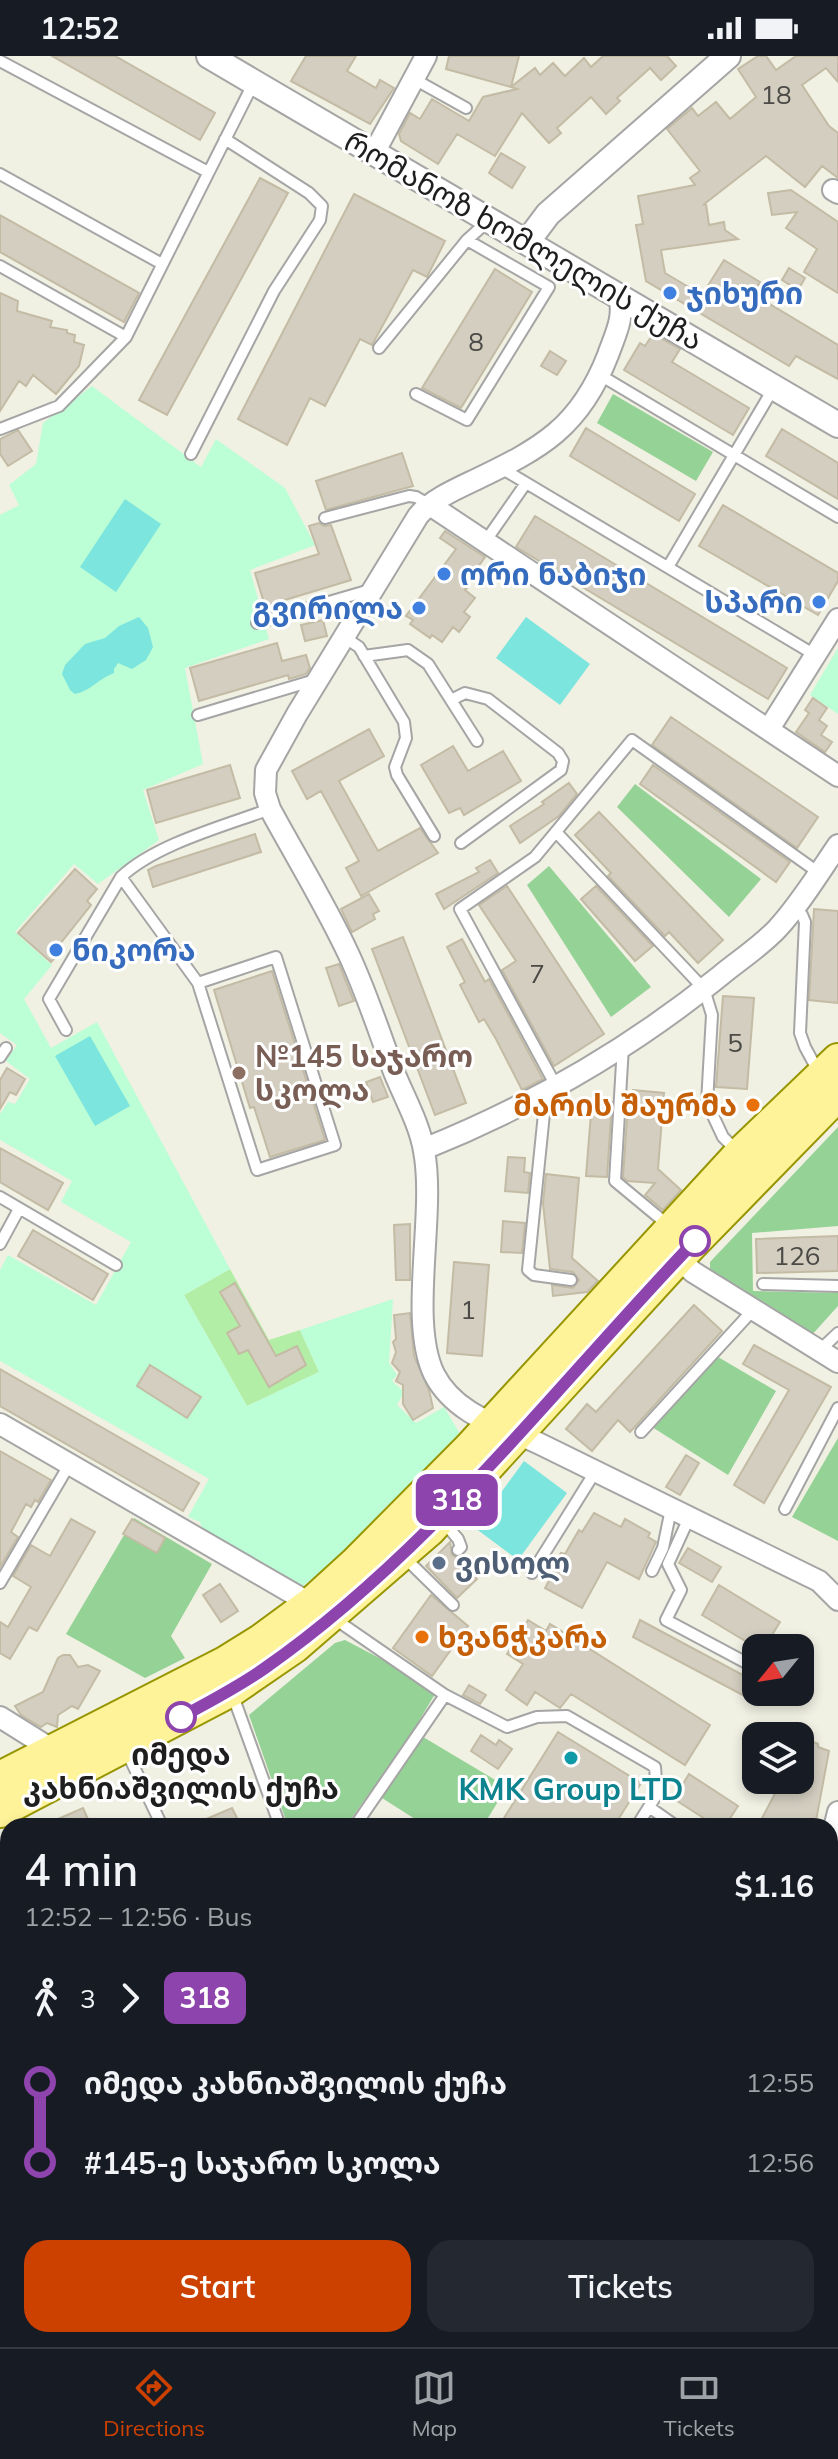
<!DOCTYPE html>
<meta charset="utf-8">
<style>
body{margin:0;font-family:Mulish,"Noto Sans Georgian",sans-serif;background:#242831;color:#f1f3f6;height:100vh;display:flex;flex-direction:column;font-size:30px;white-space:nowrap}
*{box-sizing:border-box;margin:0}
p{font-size:26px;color:#9ea1a6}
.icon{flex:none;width:44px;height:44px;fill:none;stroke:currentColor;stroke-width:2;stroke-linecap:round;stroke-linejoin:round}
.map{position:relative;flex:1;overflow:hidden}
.drawer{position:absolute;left:0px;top:1762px;width:838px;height:530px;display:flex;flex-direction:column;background:#171b24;border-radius:24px 24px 0 0;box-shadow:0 4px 12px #0003}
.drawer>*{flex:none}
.badge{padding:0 16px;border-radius:12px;font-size:28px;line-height:52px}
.needle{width:52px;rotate:240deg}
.controls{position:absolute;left:742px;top:1578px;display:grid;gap:16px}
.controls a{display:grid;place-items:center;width:72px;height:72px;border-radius:16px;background:#171b24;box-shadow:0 4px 12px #0003;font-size:40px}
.map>.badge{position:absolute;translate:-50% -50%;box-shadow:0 0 0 4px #fff}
.legs{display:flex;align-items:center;gap:12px;height:88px;padding:0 24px;font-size:26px}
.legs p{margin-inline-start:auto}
.head{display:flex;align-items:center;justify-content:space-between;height:136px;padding:0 24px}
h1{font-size:44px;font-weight:600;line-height:60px}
.cta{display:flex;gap:16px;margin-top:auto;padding:16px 24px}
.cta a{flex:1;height:92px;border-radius:24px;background:#cc4100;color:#fff;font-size:32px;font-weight:600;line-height:92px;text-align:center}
.cta a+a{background:#242831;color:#f1f3f6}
ul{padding:0 24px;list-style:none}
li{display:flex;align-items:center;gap:28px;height:80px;font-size:30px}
li i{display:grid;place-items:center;width:12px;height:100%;margin:0 10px;background:currentColor}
li i::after{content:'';width:20px;height:20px;margin:-10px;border:6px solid;border-radius:50%;background:#171b24}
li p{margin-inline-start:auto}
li:first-child i{background:linear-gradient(#0000 50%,currentColor 0)}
li:last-child i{background:linear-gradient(currentColor 50%,#0000 0)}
.status{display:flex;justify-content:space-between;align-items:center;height:56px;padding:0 40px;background:#171b24;direction:ltr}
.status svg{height:22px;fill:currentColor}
.tab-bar{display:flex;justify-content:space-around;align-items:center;height:112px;border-top:2px solid #363941;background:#171b24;font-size:22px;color:#9ea1a6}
.tab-bar a{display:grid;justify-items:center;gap:4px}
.tab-bar .current{color:#cc4100}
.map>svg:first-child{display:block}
</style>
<div class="status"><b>12:52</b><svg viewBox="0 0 49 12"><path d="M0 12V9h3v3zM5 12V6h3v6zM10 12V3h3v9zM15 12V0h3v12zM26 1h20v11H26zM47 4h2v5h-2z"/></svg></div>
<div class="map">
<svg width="838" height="2291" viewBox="0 0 838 2291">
<rect width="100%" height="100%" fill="#f0f0e3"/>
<!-- grass -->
<path fill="#b2eea5" d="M230 1213 269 1284 300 1274 319 1316 247 1350 184 1239Z
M26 2284H109V2291H26Z"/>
<!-- forest -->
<path fill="#95d296" d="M613 338 713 396 696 425 597 367Z
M635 728 761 823 729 861 617 751Z
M549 810 651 931 611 961 527 829Z
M838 1071V1170L752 1177 753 1235 838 1237V1250L810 1281 710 1213V1206Z
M718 1301 776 1335 728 1419 652 1371Z
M838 1382V1485L792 1461Z
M134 1462 212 1508 171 1580 185 1602 145 1622 66 1578Z
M345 1584 425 1626 435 1638 413 1675 507 1731 483 1770H426L371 1735 346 1770H288L249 1659 335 1587Z
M830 1869 838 1875V1920L830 1929Z"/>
<!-- park -->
<path fill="#bcfed6" d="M92 330 201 411 216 383 285 432 315 489 250 514 269 583 185 612 203 708 143 734 159 784 98 828 74 808 15 876 52 909 24 943 51 992 97 966 230 1213 184 1239 247 1350 319 1316 300 1274 393 1243 389 1307 397 1319 392 1325 404 1336 397 1349 416 1367 444 1351 460 1378 395 1447 386 1450 368 1476 302 1531 289 1527 203 1476 200 1466 188 1461 209 1423 0 1305V1214L8 1199 96 1249 131 1186 61 1146 72 1125 0 1084V1058L8 1046 15 1048 30 1023 6 1005 17 989 0 977V459L19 449 9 429 36 408 43 367Z
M838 592V658L810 639Z"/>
<!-- pitch -->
<path fill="#7be5de" d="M125 443 161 468 116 536 80 511Z
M139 561 148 572 153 591 146 604 132 613 118 607 114 613V617C98 623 92 634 75 638L70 634 62 618 65 609 85 588 105 582 119 570Z
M526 561 590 608 560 649 496 602Z
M90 980 130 1050 95 1070 55 1000Z
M524 1405 567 1437 518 1504 475 1472Z"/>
<!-- building -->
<path fill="#d3cec0" stroke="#c3bba4" stroke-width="2" d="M52 0H115L215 57 200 84Z
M306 0H356L347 15 376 32 380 24 394 32 370 68 291 25Z
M449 0H519L511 31 446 13Z
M603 0H667L676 10 661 24 650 12 617 42 620 45 606 58 591 41 557 72 561 77 549 87 522 57 495 100 457 78 438 108 401 85 399 78 410 57 420 63 432 43 469 65 483 41 517 33 511 31 535 12 540 19 553 7 565 20 584 2 591 11Z
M758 0H766L776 14 796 0H838V26L826 12 802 29 829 70 838 77V122L822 110 805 131 766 100 703 149 706 148 709 169 724 166 725 174 738 183 661 194 665 217 702 239 724 204 760 226 753 238 838 289V323L796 300 789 310 646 225 636 169 643 168 638 140 695 129 690 122 700 115 667 73 692 52 698 60 716 46 730 63 756 41 738 13Z
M501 97 525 111 512 132 489 117Z
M260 122 288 137 167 359 139 344Z
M791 134 838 166V237L804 216 817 193 786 172 797 156 772 159 768 137Z
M354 138 445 185 427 221 413 214 372 289 360 283 325 350 310 342 287 389 238 363Z
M0 159 139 237 124 266 0 196Z
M789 212 805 222 798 234 782 224Z
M495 213 532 236 461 352 422 332Z
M0 237 18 245 17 255 52 265 50 271 67 274V277L75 279 74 286 84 289 79 310 56 338 33 319 26 330 19 325 0 355Z
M653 278 680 293 672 306 749 352 733 379 624 314 640 287 645 290Z
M550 295 566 305 557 319 541 310Z
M586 372 695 438 679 465 570 400Z
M782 373 838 407V443L766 400Z
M18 374 32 395 8 410 0 398V383Z
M402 397 413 430 326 454 316 425Z
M723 449 838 517V525L818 559 699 490Z
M535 460 787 612 768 643 516 491Z
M319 467 324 470 331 469 351 524 265 550 255 517 319 498 309 470Z
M445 475 485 501 465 530 467 532 465 534 475 542 464 556 470 561 459 576 453 571 442 586 432 579 430 582 410 568 413 564 406 560 456 493 440 482Z
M323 564 327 580 305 585 301 569Z
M277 587 282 605 306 599 310 612 306 618 289 623 288 619 199 645 190 612Z
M813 642 827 652 819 664 827 670 821 679 832 686 825 696 796 676 809 657 805 654Z
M671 661 818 761 797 792 652 689Z
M369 673 384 700 339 725 378 795 420 772 438 797 361 840 346 812 359 805 321 735 307 743 292 715Z
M453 690 468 715 503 695 521 725 464 759 460 752 449 757 421 709Z
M230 709 240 742 156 767 147 734Z
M653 709 790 806 776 826 640 728Z
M569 727 577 738 559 760 520 787 510 770 544 748 542 746Z
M599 756 723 884 698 907 669 876 665 880 608 820 611 817 575 779Z
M255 778 261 796 153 831 148 814 156 810Z
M490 804 498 817 444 853 436 838 479 816 476 812Z
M75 813 97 833 87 845 91 849 60 888 64 892 51 906 18 877Z
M507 830 604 978 554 1010 502 914 516 905 479 849Z
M596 830 653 890 635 905 581 843Z
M369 838 379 855 373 858 375 863 352 876 341 853Z
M814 853 838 855V947L809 944Z
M403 881 466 1047 435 1059 372 893Z
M462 883 485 926 489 923 543 1023 522 1034 496 983 484 963 479 966 460 929 465 926 447 891Z
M339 908 354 945 339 950 326 912Z
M272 915 325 1084 270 1101 254 1051 250 1052 214 934Z
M723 940 754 942 747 1033 716 1031Z
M7 1012 25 1023 16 1039 10 1036 0 1053V1024Z
M380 1021 388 1041 373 1046 366 1026Z
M633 1034 664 1037 658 1113 681 1134 663 1154 645 1139 655 1127 627 1125 623 1121 628 1048H631Z
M592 1045 612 1046 607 1121 586 1120Z
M0 1092 63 1127 48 1154 0 1126Z
M508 1101 525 1102 524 1116 530 1117 528 1137 505 1135Z
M546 1118 579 1122 572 1202 598 1225 587 1236 553 1240 552 1229 573 1232 579 1224 573 1216 550 1213 543 1147Z
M503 1165 525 1167 522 1197 501 1196Z
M410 1168V1224H396L394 1169Z
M33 1174 108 1218 93 1244 18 1200Z
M838 1180V1215L757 1217 756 1183Z
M454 1206 489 1209 482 1300 447 1297Z
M235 1227 276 1300 297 1290 306 1309 269 1331 248 1294 239 1298 227 1277 240 1270 220 1236Z
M694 1249 722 1275 630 1376 618 1364 592 1395 566 1373 587 1348 596 1356Z
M410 1257 414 1300 429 1334 433 1352 413 1364 403 1348V1329L396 1325 400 1316 392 1307 396 1296 393 1286 396 1283 394 1259Z
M754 1289 831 1331 764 1447 734 1429 789 1334 743 1308Z
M150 1309 201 1341 187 1362 137 1330Z
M0 1313 199 1427 183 1455 0 1350Z
M0 1395 51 1424 38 1446 35 1444 31 1451 26 1448 11 1476 18 1481 0 1511Z
M686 1399 699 1407 680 1439 666 1431Z
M594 1457 621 1471 625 1463 650 1477 648 1481 656 1486 639 1523 607 1506 582 1552 545 1532 550 1523 547 1522 561 1497 565 1498 579 1474 582 1476Z
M71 1463 95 1476 37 1575 29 1571 10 1603 0 1597V1566L8 1571 31 1531 13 1520 31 1489 50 1500Z
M132 1463 165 1482 157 1497 123 1478Z
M450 1486 452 1499 457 1502 464 1500 474 1510 469 1515 477 1523 457 1542 426 1510Z
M688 1492 721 1511 712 1526 679 1507Z
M220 1528 238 1555 221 1566 203 1539Z
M719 1529 780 1566 764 1592H757L702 1559Z
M431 1539 468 1570 432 1620 393 1592Z
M528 1564 546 1575 550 1568 710 1669 685 1709 571 1638 560 1652 535 1636 527 1649 506 1634 523 1608 507 1598Z
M640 1564 756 1626V1646L633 1581Z
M63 1599H70L78 1611 88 1609 100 1615 78 1653 72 1650 58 1659 57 1671 47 1667 41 1671 21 1659 15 1650 43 1636 58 1602Z
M469 1629 486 1639 480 1648 463 1639Z
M558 1676 641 1727 614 1770H499Z
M481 1679 496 1689 499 1684 512 1693 498 1713 471 1695Z
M807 1683 818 1688V1691L829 1695 815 1770H758L782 1724H800V1695Z
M689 1718 738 1750 725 1770H716L674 1743Z
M83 1752 91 1770H42Z
M232 1752 241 1770H190Z"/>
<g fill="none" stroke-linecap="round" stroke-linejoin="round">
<defs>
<path id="service" d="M0 5 208 116
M414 23 466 52
M0 118 162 208
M0 210 126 281
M379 292 467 184 487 166
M600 319 838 461
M416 338 467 364 549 231 467 184
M0 373 59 350 126 281 254 26
M191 398 274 235 320 164 322 150 309 137 225 83
M501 412 815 599
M325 462 409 440 416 441 430 449
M485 486 526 427
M668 511 773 333
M257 567 370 534
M344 581 359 591 404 666 406 682 395 711 397 719 434 780
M364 600 408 594 428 608 477 685
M451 644 465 637 488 643 558 697 563 705 561 714 461 787
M198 659 315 624
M556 776 704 933 712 959 707 1047 723 1081 738 1096
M121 821 198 927 257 1114 335 1089 276 901 198 927
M794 852 802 859 805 866 800 977 805 991 819 1017
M66 974 49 943 121 821C156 788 224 770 270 753
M623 990 615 1125 668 1169
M0 1001 6 992
M556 1030 460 853 535 801 632 684 819 817
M546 1038 528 1214 534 1219 571 1224
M0 1141 116 1209
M0 1188 19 1153
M763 1228 838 1230
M819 1295 838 1277
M641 1376 753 1254
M785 1453 838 1352
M689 1462 668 1508 681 1534 666 1564 756 1612
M442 1464 458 1483 461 1491 458 1494
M403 1500 453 1549
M652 1515 663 1492 671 1453
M532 1517 595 1416
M0 1527 69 1409
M332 1561 445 1639 507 1671 537 1661 567 1660 655 1711 657 1738 637 1770
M233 1640 280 1770
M125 1692 162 1770
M649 1751 676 1770
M355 1770 445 1639
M0 1812 8 1832
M830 1843 838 1851
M830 2009 838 2000
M0 2075 8 2239
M830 2076 838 2083
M830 2244 838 2251
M173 2284 176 2291
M522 2284 530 2291
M10 2291V2284
M259 2291 287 2284
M604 2291 610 2284"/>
<path id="minor" d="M374 97 426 0
M833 134 838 137
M619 240C625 261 615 279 608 299 580 371 542 392 475 424 456 433 431 444 418 460L297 658 266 714 265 737 270 753C296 801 325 848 348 897 366 935 379 976 394 1016 404 1041 420 1069 424 1095 436 1158 408 1264 434 1318 455 1359 500 1370 538 1387L819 1525 838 1544
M430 449 838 720
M769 673 838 563
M424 1093C531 1050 630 993 720 920 738 905 760 891 777 873 800 848 819 817 838 789
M678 1202 693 1216 838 1306
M0 1368 311 1548
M0 1661 56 1696
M830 1789 838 1756
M830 1835 838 1827
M457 2291 463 2284"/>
<path id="tertiary" d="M209 0 838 369
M527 186 548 158 728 0"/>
<path id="primary" d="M0 1722 225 1607 262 1584 311 1548 357 1506 470 1392 740 1098 838 1004
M0 1755 231 1634 295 1590 429 1474 678 1202 838 1038"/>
</defs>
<!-- service casing -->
<use href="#service" stroke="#a5a5a5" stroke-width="14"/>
<!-- minor casing -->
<use href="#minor" stroke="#a5a5a5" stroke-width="24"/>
<!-- tertiary casing -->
<use href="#tertiary" stroke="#a5a5a5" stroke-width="28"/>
<!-- primary casing -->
<use href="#primary" stroke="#989600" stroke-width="36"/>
<!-- service -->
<use href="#service" stroke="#fff" stroke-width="10"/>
<!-- minor -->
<use href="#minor" stroke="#fff" stroke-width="20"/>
<!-- tertiary -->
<use href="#tertiary" stroke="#fff" stroke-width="24"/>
<!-- primary -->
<use href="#primary" stroke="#fff399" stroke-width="32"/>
</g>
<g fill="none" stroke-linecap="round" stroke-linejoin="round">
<defs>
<path id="line-1" d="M181 1661C209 1646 238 1631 265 1612 430 1497 557 1329 695 1185"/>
</defs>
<!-- line-1 casing -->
<use href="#line-1" stroke="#fff" stroke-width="18"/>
<!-- line-1 -->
<use href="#line-1" stroke="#8e44ad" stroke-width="12"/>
</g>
<!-- markers -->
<g fill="#3f7fe0" stroke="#fff" stroke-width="3">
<circle cx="670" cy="237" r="8"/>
<circle cx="444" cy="518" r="8"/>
<circle cx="819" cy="546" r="8"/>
<circle cx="419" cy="552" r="8"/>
<circle cx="56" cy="894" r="8"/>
</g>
<circle fill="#8d6e63" stroke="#fff" stroke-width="3" cx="239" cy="1017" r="8"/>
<g fill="#e8710a" stroke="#fff" stroke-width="3">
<circle cx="753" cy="1049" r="8"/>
<circle cx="422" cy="1581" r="8"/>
</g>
<g fill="#fff" stroke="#8e44ad" stroke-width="4">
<circle cx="695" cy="1185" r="14"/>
<circle cx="181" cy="1661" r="14"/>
</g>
<circle fill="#5c6f8a" stroke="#fff" stroke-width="3" cx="439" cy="1507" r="8"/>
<circle fill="#0f9aa8" stroke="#fff" stroke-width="3" cx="571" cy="1702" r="8"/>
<g text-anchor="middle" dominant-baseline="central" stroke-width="6" stroke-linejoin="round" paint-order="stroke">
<!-- number labels -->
<g font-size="26" fill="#4b4a46">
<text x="776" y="38">18</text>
<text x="476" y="285">8</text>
<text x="537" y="917">7</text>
<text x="735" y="986">5</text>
<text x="797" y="1199">126</text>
<text x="468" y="1253">1</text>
</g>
<!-- street labels -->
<g font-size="30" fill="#1e1e1e" stroke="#fff">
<text transform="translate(524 184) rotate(30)">რომანოზ ხომლელის ქუჩა</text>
</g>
<!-- shop labels -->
<g font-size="30" font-weight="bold" fill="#366cbe" stroke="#fff" text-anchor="start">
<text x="686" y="237">ჯიხური</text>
<text x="460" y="518">ორი ნაბიჯი</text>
<text x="803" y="546" text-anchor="end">სპარი</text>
<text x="403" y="552" text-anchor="end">გვირილა</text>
<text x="72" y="894">ნიკორა</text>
</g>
<!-- education labels -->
<g font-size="30" font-weight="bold" fill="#785e54" stroke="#fff" text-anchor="start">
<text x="255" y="1000">№145 საჯარო<tspan x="255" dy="34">სკოლა</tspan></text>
</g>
<!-- food labels -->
<g font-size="30" font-weight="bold" fill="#c56008" stroke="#fff" text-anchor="end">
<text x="737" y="1049">მარის შაურმა</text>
<text x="438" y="1581" text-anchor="start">ხვანჭკარა</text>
</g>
<!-- service labels -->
<g font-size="30" font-weight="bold" fill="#4e5e75" stroke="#fff" text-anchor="start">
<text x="455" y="1507">ვისოლ</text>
</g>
<!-- stop labels -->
<g font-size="30" font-weight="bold" fill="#1e1e1e" stroke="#fff">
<text x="181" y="1698">იმედა<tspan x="181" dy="34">კახნიაშვილის ქუჩა</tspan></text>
</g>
<!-- culture labels -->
<g font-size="30" font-weight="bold" fill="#0d838f" stroke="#fff">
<text x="571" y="1733">KMK Group LTD</text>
</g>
</g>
</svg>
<div class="controls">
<a><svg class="needle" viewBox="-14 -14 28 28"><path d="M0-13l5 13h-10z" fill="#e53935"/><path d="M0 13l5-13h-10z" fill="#9ea1a6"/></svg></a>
<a><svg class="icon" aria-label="layers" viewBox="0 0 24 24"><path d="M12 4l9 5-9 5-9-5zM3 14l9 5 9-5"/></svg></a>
</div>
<b class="badge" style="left:457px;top:1444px;background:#8e44ad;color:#fff">318</b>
<section class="drawer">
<div class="head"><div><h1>4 min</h1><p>12:52 – 12:56 · Bus</p></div><b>$1.16</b></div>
<div class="legs"><svg class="icon" aria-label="walk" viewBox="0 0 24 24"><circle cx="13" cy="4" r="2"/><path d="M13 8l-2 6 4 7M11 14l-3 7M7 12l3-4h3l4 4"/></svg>3<svg class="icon" aria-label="forward" viewBox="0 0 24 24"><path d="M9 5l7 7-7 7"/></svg><b class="badge" style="background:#8e44ad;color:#fff">318</b></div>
<ul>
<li><i style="color:#8e44ad"></i><b>იმედა კახნიაშვილის ქუჩა</b><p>12:55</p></li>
<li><i style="color:#8e44ad"></i><b>#145-ე საჯარო სკოლა</b><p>12:56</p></li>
</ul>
<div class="cta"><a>Start</a><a>Tickets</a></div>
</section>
</div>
<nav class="tab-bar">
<a class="current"><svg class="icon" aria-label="directions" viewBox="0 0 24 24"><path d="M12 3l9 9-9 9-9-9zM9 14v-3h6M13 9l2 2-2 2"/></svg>Directions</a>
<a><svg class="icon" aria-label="map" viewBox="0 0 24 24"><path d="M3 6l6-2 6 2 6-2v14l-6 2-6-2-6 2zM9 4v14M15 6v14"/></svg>Map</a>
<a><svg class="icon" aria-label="tickets" viewBox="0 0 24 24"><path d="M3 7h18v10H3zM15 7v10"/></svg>Tickets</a>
</nav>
